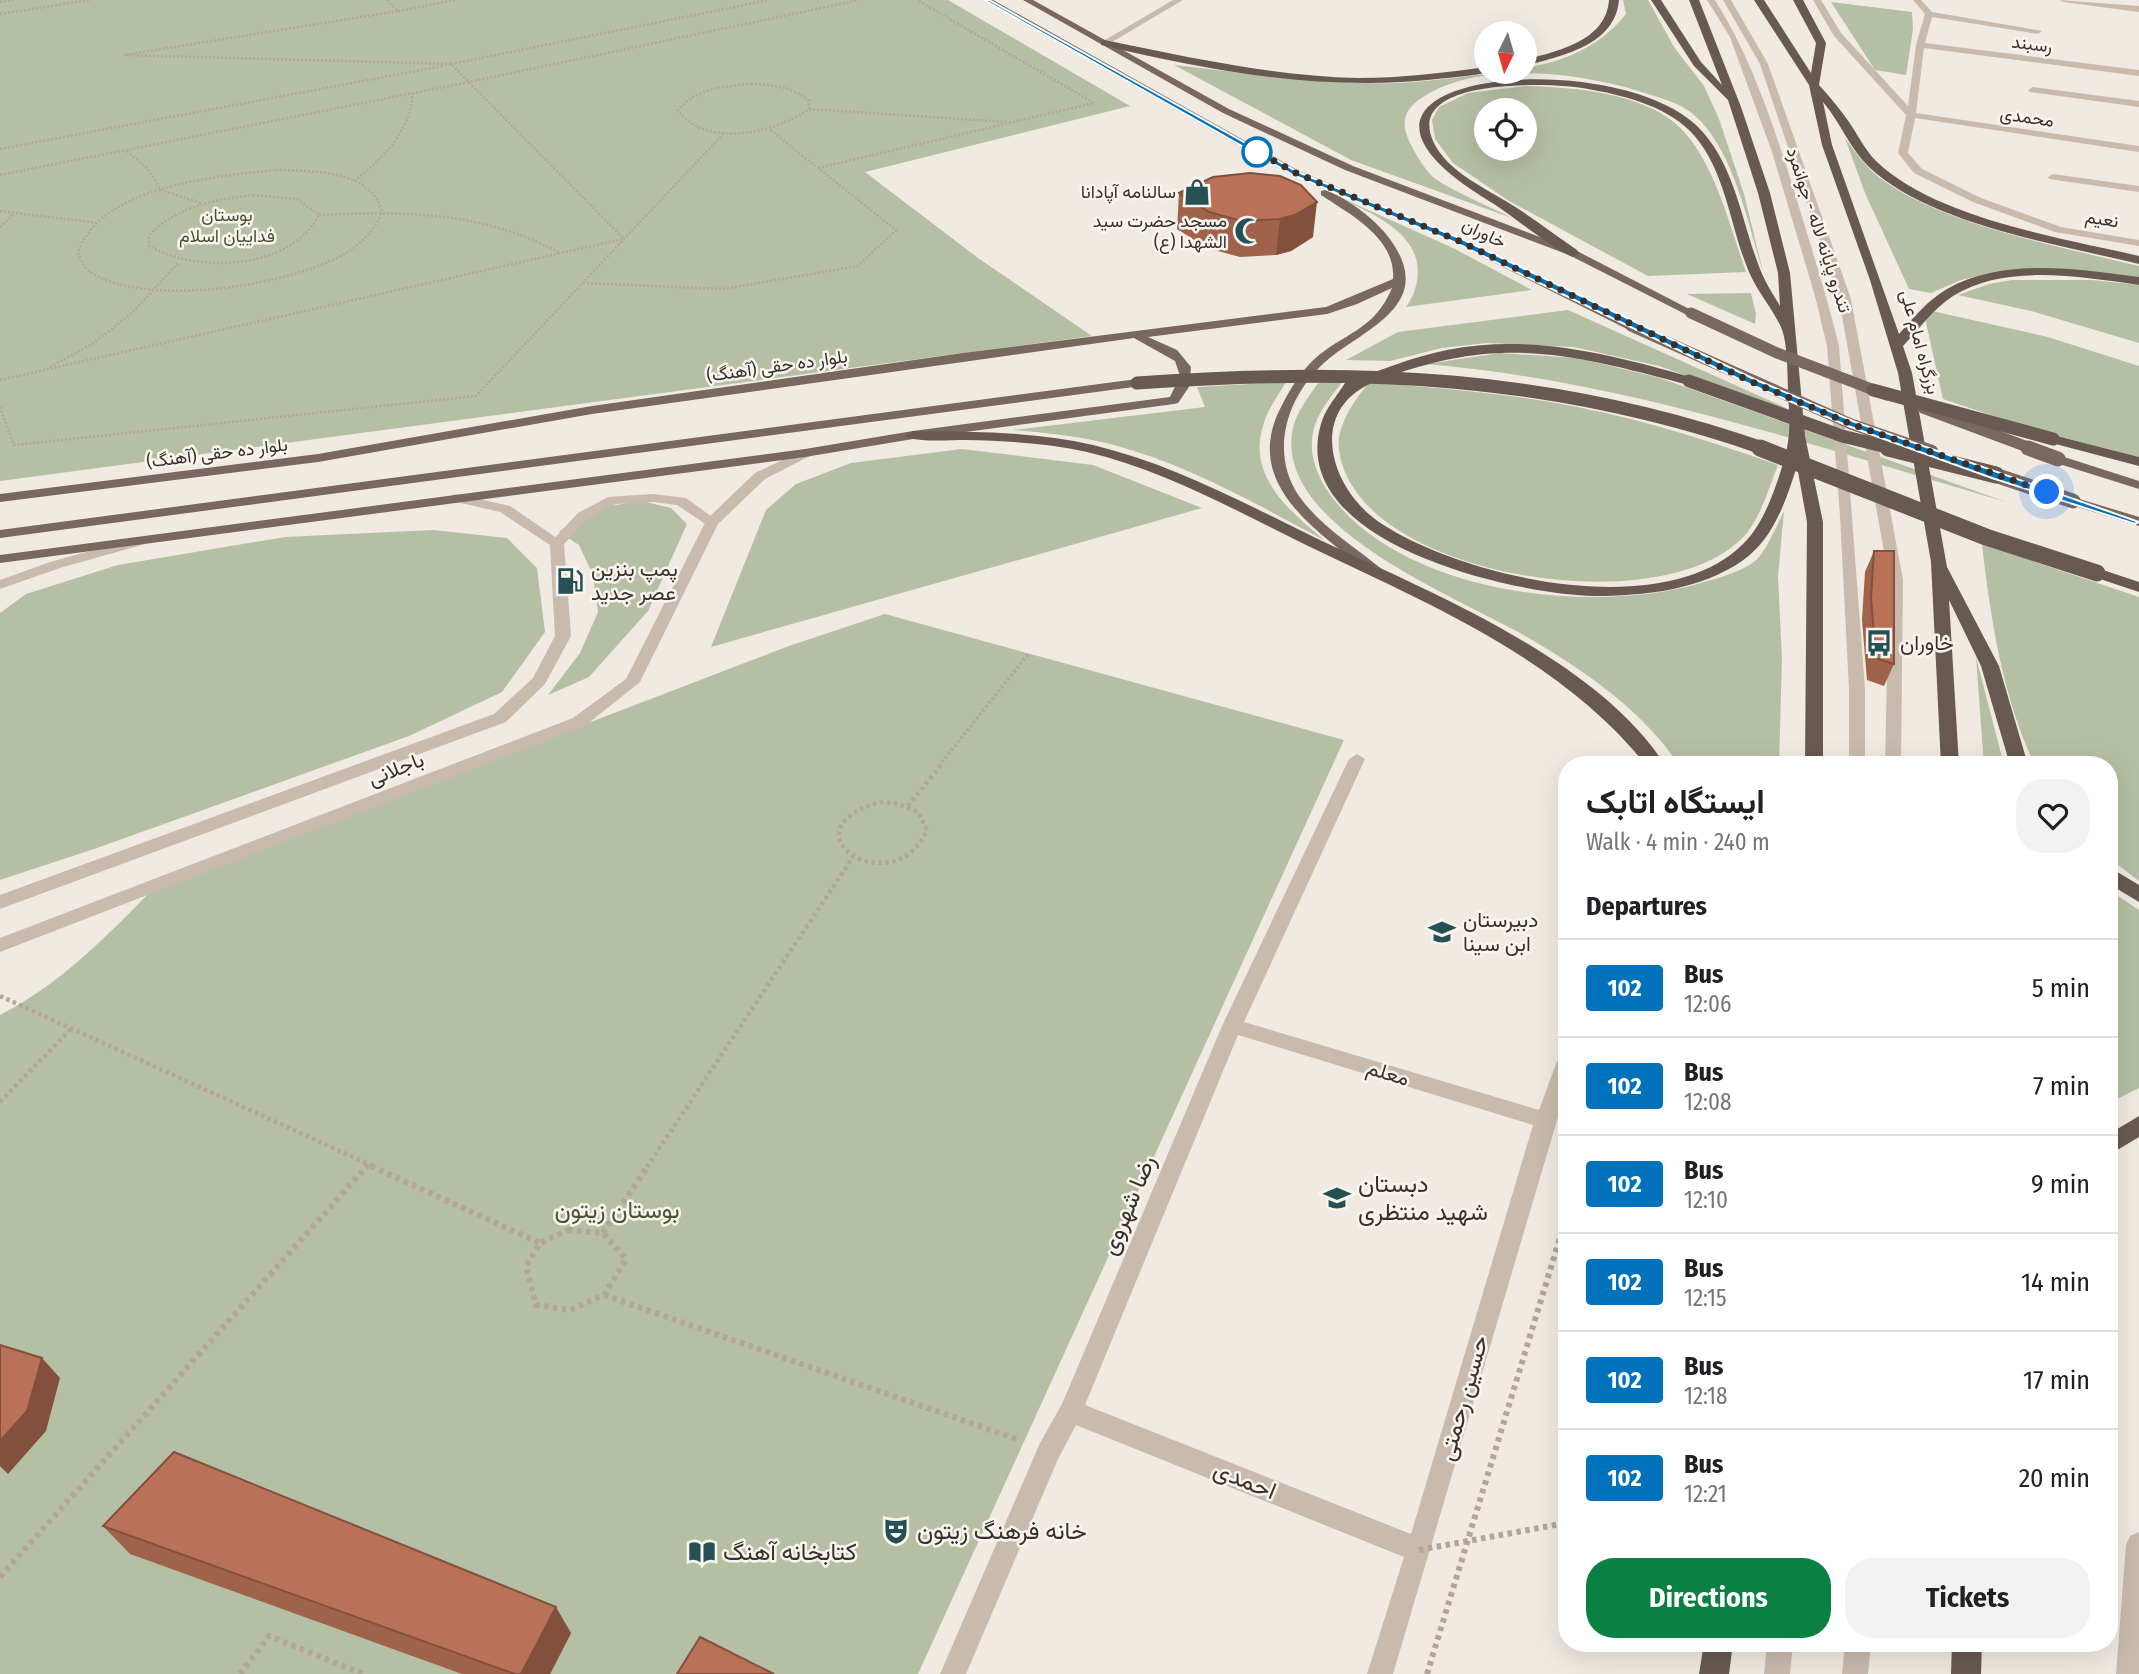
<!DOCTYPE html>
<meta charset="utf-8">
<style>
body{margin:0;font-family:"Fira Sans Condensed",Vazirmatn,sans-serif;background:#f2f2f2;color:#202124;height:100vh;display:flex;flex-direction:column;font-size:26px;white-space:nowrap}
*{box-sizing:border-box;margin:0}
p{font-size:23px;color:#757577}
.icon{flex:none;width:38px;height:38px;fill:none;stroke:currentColor;stroke-width:2;stroke-linecap:round;stroke-linejoin:round}
.map{position:relative;flex:1;overflow:hidden}
.drawer{position:absolute;left:1558px;top:756px;width:560px;height:896px;display:flex;flex-direction:column;background:#fff;border-radius:28px;box-shadow:0 7px 28px #0002}
.drawer>*{flex:none}
.badge{padding:0 14px;border-radius:5px;font-size:24px;line-height:46px}
.needle{width:46px;rotate:185deg}
.controls{position:absolute;left:1474px;top:21px;display:grid;gap:14px}
.controls a{display:grid;place-items:center;width:63px;height:63px;border-radius:50%;background:#fff;box-shadow:0 7px 28px #0002;font-size:35px}
.you{position:absolute;width:35px;height:35px;margin:-18px;border:5px solid #fff;border-radius:50%;background:#1a73e8;box-shadow:0 0 0 10px #1a73e833}
.map>.badge{position:absolute;translate:-50% -50%;box-shadow:0 0 0 4px #fff}
h2{padding:0 28px;font-size:26px;line-height:63px}
.round{display:grid;place-items:center;flex:none;width:74px;height:74px;border-radius:28px;background:#f2f2f2}
.summary{display:flex;align-items:center;justify-content:space-between;height:119px;padding:0 28px}
h1{font-size:33px;font-weight:700;line-height:52px}
.cta{display:flex;gap:14px;margin-top:auto;padding:14px 28px}
.cta a{flex:1;height:80px;border-radius:28px;background:#0b8043;color:#fff;font-size:28px;font-weight:700;line-height:80px;text-align:center}
.cta a+a{background:#f2f2f2;color:#202124}
ul{padding:0;list-style:none}
li{display:flex;align-items:center;gap:21px;height:98px;padding:0 28px;border-top:2px solid #e0e0e0}
li div{flex:1}
li b{display:block;font-size:26px}
li em{font-style:normal}
li .badge{min-width:77px;font-weight:700;text-align:center}
.map>svg:first-child{display:block}
</style>
<div class="map">
<svg width="2139" height="1674" viewBox="0 0 2139 1674">
<rect width="100%" height="100%" fill="#f1eae2"/>
<!-- green -->
<path fill="#b5bfa3" fill-rule="evenodd" d="M0 0H948L1130 106 865 172 978 258 1092 336 0 481Z
M1623 0H1648L1674 47 1704 86 1719 119 1744 194 1763 272C1748 224 1733 147 1693 114 1680 103 1660 98 1645 93 1581 73 1482 59 1423 97 1405 109 1400 120 1409 141 1415 153 1423 167 1432 176 1443 187 1495 209 1512 218L1351 160 1174 65C1247 73 1322 85 1395 83 1438 82 1481 72 1524 72V68C1564 62 1601 46 1626 14Z
M1831 2 1912 12 1913 29 1906 75 1875 70Z
M1525 86C1573 87 1653 93 1686 134 1716 169 1731 229 1746 272L1648 276 1509 201 1453 163 1435 139 1432 120 1439 107 1468 93ZM1486 110H1524V149H1486Z
M1845 138C1857 154 1868 170 1884 181 1945 225 2065 248 2139 266V277L1991 273 1961 280 1931 293 1909 289 1865 193Z
M1337 196 1453 248 1532 290 1406 307C1412 299 1415 291 1417 281 1425 233 1371 214 1337 196Z
M2012 280H2092L2139 285V343L2031 311 1958 295 1989 284Z
M1751 293 1756 314 1755 324 1687 294Z
M1923 309 2048 337 2139 366V457L2038 431 1943 399Z
M1568 310 1822 424 1659 366 1574 347 1486 343 1442 348 1390 361 1346 360 1398 332Z
M1500 353 1578 358 1660 378 2006 502C1814 446 1626 381 1426 364Z
M1286 382C1278 396 1267 410 1263 426 1247 477 1291 512 1324 540 1256 504 1189 465 1114 445 1081 436 1046 433 1013 430L1205 407 1197 387Z
M1319 382H1342C1331 397 1317 413 1313 432 1308 457 1319 481 1335 501 1410 594 1592 615 1701 583 1718 578 1741 572 1755 561 1765 554 1778 523 1784 511L1778 576 1782 659 1779 765H1679C1644 713 1592 676 1539 644 1472 602 1271 530 1293 428 1297 411 1309 396 1319 382Z
M1369 382C1428 387 1487 392 1545 401 1625 414 1702 438 1778 465 1767 491 1760 524 1737 543 1654 615 1412 581 1353 487 1344 473 1337 455 1339 437 1343 416 1356 399 1369 382Z
M962 449 1093 465 1202 508 711 647 766 510 796 484 851 463Z
M642 501 671 508 687 524 648 611 589 677 548 695 580 653 598 612 593 575 579 545 559 532C588 508 606 506 642 501Z
M433 530 507 538 537 568 545 632 502 692 409 736 97 848 0 880V613L26 594 118 565 285 537Z
M1982 544 2139 597V881L2109 858V765H2035C2003 700 1990 616 1982 544Z
M885 614 1344 740 918 1674H0V1015C59 985 106 937 152 890L789 646Z
M1976 657 2004 765H1984Z
M2109 890 2139 910V1088L2109 1103Z"/>
<g fill="none" stroke-linecap="round" stroke-linejoin="round">
<!-- path-far3 -->
<path stroke="#b4a599" stroke-width="2.5" stroke-dasharray="2 2" stroke-linecap="butt" d="M387 0 398 11 125 55 451 64 624 239
M0 2 13 0
M398 11 455 0
M0 14 89 0
M451 64 769 0
M751 84C772 85 792 86 809 101V109C776 133 705 149 678 110 697 88 724 86 751 84Z
M809 109 1007 122
M0 149 443 66
M127 151 147 168 161 190 201 203
M818 168 1094 103 917 0
M276 170C312 171 371 169 382 212 375 228 367 238 352 249 301 285 143 310 89 271 84 267 81 259 78 253 99 186 217 176 276 170Z
M0 175 469 82 859 0
M354 181C384 157 409 134 413 93
M253 195 297 199 319 215C290 270 198 274 149 246V235C178 206 214 200 253 195Z
M0 211 97 223
M319 215C406 211 481 211 560 253
M0 227 14 214
M583 283 723 289 858 266 896 230 769 129
M50 367 94 343 133 312 179 262
M0 380 623 239
M0 407 14 445 476 396 725 132"/>
<!-- path-far2 -->
<path stroke="#b4a599" stroke-width="3.5" stroke-dasharray="2.5 2.5" stroke-linecap="butt" d="M939 766 1029 653"/>
<!-- path-far1 -->
<path stroke="#b4a599" stroke-width="4.5" stroke-dasharray="3.5 3.5" stroke-linecap="butt" d="M880 802 895 803 918 812 927 830C894 906 778 831 880 802Z
M908 806 941 765
M0 996 375 1167
M0 1102 72 1028
M366 1167 369 1164
M647 1167 853 857"/>
<!-- path -->
<path stroke="#b4a599" stroke-width="6" stroke-dasharray="4.5 4.5" stroke-linecap="butt" d="M371 1166 540 1243
M568 1230 603 1233 626 1259 604 1295 570 1310 536 1305 526 1266 540 1243Z
M603 1233 648 1166
M604 1295 1019 1440
M0 1577 367 1166
M240 1674 269 1636 363 1674
M1427 1674 1566 1218"/>
<!-- service -->
<path fill="#c8bbae" fill-rule="evenodd" d="M1707 0H1715C1753 60 1775 130 1796 197 1811 247 1827 296 1839 346L1865 689V765H1849V689L1840 516 1827 346 1815 296 1772 152 1730 37Z
M1723 0H1731L1768 64 1851 299 1903 580 1901 765H1885L1889 580 1839 299 1760 64Z
M653 494 686 498 719 522 712 526 707 525 677 505 653 502 616 504 588 519 562 546 557 547 550 543 578 513 608 497Z
M1767 1643H1793L1790 1674H1764Z
M1845 1643H1871L1868 1674H1842Z"/>
<!-- minor -->
<path fill="#c8bbae" fill-rule="evenodd" d="M1173 0H1183L1107 45 1100 43Z
M1813 0H1821L1841 33 1908 106 1916 45 1925 14 1913 0H1921L1932 12 2042 31 2038 34 1932 17 1925 43 2139 70V76L1924 48 1916 113 2139 146V152L1915 118 1908 153 1922 169 1981 198 2061 227 2139 240V246L2055 232 1973 202 1914 173 1898 153 1906 115 1834 36Z
M2059 0 2139 6V12L2063 2Z
M2033 87 2139 101V107L2030 92 2028 90Z
M2053 174 2139 186V192L2049 179 2048 177Z
M805 449 810 450V456L765 479 718 524 640 682 585 726 0 952V938L573 718 626 679 707 519 755 473Z
M457 494 510 506 564 543 571 636 545 684 506 722 0 909V895L494 714 533 678 555 636 550 545 500 512 452 501V495Z
M140 537 145 538V544L60 568 0 589V580L50 562Z
M1357 754 1365 759 1244 1022 1539 1110 1556 1064 1559 1058 1566 1056V1090L1393 1674H1367L1404 1557 1076 1425 1058 1459 966 1674H940L1040 1443 1062 1404 1222 1026 1349 759ZM1238 1035 1533 1125 1411 1534 1085 1405Z
M2139 1532V1674H2116L2126 1545 2130 1536Z"/>
<!-- primary -->
<path fill="#78685f" fill-rule="evenodd" d="M983 0H993L1299 171 1463 239 1637 326 1627 329 1455 243 1291 175Z
M1023 0H1033L1229 109 1353 166 1577 251 1697 313 1687 315 1569 255 1345 170 1223 113Z
M1325 190C1348 198 1378 221 1392 242 1436 306 1363 329 1325 362 1287 396 1269 452 1299 496 1320 526 1355 547 1383 570L1385 573 1383 576H1373C1321 533 1240 486 1281 407 1290 389 1303 368 1319 355 1350 331 1375 328 1392 288L1357 304 1327 314 1148 337 1177 350 1191 367 1189 387 1178 403 1174 404 913 439 805 457 0 563V555L805 449 913 431 1170 397 1180 376 1175 361 1134 338 592 414 318 462 0 502V494L318 454 592 406 963 353 1326 307 1393 279C1396 238 1351 215 1321 195V191Z
M1137 379 1143 383 1141 386 0 538V530Z
M2058 455 2139 481V489L2053 462V456Z
M2073 497 2139 517V526L2068 504V498Z"/>
<!-- trunk -->
<path fill="#685a52" fill-rule="evenodd" d="M1609 0H1619C1615 46 1561 56 1524 66V60C1558 51 1606 41 1609 0Z
M1651 0H1661L1701 62 1722 85 1689 0H1699L1741 107 1770 193 1790 273 1805 436 1823 522V765H1805L1807 522 1797 466C1786 501 1773 540 1742 561 1700 590 1644 596 1594 596 1513 594 1286 543 1321 424 1325 409 1337 396 1345 383 1378 371 1412 357 1447 350 1531 333 1613 355 1694 378L1696 381 1689 385C1568 353 1499 334 1377 381 1306 407 1328 489 1382 524 1465 578 1665 624 1744 543 1759 528 1768 507 1775 488 1786 457 1791 441 1789 408 1787 386 1789 345 1781 327 1772 308 1757 291 1749 272 1729 225 1726 167 1689 130 1663 105 1622 95 1588 89 1557 83 1404 75 1433 141 1447 173 1490 190 1517 208 1538 222 1557 236 1577 250L1579 253 1573 257C1553 250 1511 214 1489 201 1277 73 1608 43 1696 125 1735 162 1741 221 1760 269 1765 282 1773 294 1780 306L1778 273 1758 193 1728 100 1694 66Z
M1754 0H1764L1811 73 1816 43 1793 0H1803L1826 43 1819 85C1830 97 1840 109 1849 122 1858 135 1865 150 1876 161 1935 218 2061 238 2139 256V264C2060 245 1929 224 1869 167 1850 149 1840 122 1823 102L1832 145 1899 334C1913 318 1928 300 1947 289 2003 257 2078 269 2139 277V285C2081 277 2005 263 1953 296 1933 309 1919 329 1903 346L1912 373 1947 567 1999 666 2028 765H2010L1981 666 1949 600 1959 765H1941L1931 562 1898 373 1870 280 1822 145 1809 85Z
M1104 40C1188 57 1272 76 1358 78 1401 78 1443 73 1486 67V72H1490C1473 76 1454 77 1437 79 1324 92 1210 71 1101 45V41Z
M913 431C973 432 1034 431 1093 445 1173 464 1248 505 1322 541 1432 593 1598 660 1665 765H1646C1558 656 1424 602 1302 543 1233 509 1163 470 1087 452 1048 443 1007 441 966 440 947 440 926 442 908 438L906 435Z
M2053 435 2139 457V466L2048 442 2046 439Z
M2097 568 2139 582V592L2091 576 2089 573Z
M2109 867 2139 885V902L2109 884Z
M2139 1116V1137L2109 1155V1134Z
M1704 1643H1733L1729 1674H1699Z
M1952 1643H1982L1981 1674H1951Z"/>
<!-- path-bridge -->
<path stroke="#b4a599" stroke-width="6" stroke-dasharray="4.5 4.5" stroke-linecap="butt" d="M1419 1550 1566 1523"/>
<!-- primary-bridge-far1 -->
<path stroke="#78685f" stroke-width="11" d="M1691 313 1777 353 1887 395
M1631 326 1851 424 1924 449
M1923 408 2033 449"/>
<!-- primary-bridge -->
<path stroke="#78685f" stroke-width="15" d="M1919 448 1931 452
M2028 448 2058 459
M1983 471 2073 501"/>
<!-- trunk-bridge-far1 -->
<path stroke="#685a52" stroke-width="13" d="M1689 381 1842 436 1895 449
M1137 383C1357 367 1555 375 1765 449
M1873 390 2053 439"/>
<!-- trunk-bridge -->
<path stroke="#685a52" stroke-width="17" d="M1760 448 1986 537 2097 573
M1888 448 1996 475"/>
</g>
<!-- wall -->
<path fill="#9f624b" d="M1213 177 1313 237 1291 251 1276 255 1240 257 1207 248 1177 229 1179 193Z
M1874 551 1894 664 1884 686 1867 680 1862 620 1865 572Z
M103 1526 571 1633 550 1674H462L130 1554Z"/>
<!-- shaded-wall -->
<path fill="#82503d" d="M1317 202 1313 237 1291 251 1276 255 1280 219Z
M42 1358 60 1378 46 1431 8 1474 0 1466V1441Z
M556 1607 571 1633 550 1674H521Z"/>
<!-- building -->
<path fill="#b97257" stroke="#82503d" stroke-width="2" d="M1250 173 1280 176 1301 185 1317 202 1295 215 1280 219 1242 221 1209 212 1179 193 1213 177Z
M1874 551H1894V664L1876 658 1871 598Z
M0 1345 42 1358 27 1411 0 1441Z
M174 1452 556 1607 521 1674H515L103 1526Z
M700 1637 774 1674H677Z"/>
<!-- line -->
<path fill="#0072bc" stroke="#fff" stroke-width="2" d="M984 0H989L1298 172 1462 239 1754 379 1855 422 2139 522 2135 524 1992 478 1848 426 1747 383 1456 243 1293 175Z"/>
<g fill="none" stroke-linecap="round" stroke-linejoin="round">
<!-- walk -->
<path stroke="#38302c" stroke-width="7" stroke-dasharray="0 12.6" d="M1257 152 1249 147 1296 173 1459 241 1750 381 1851 424 2047 492"/>
</g>
<!-- icons -->
<defs>
<symbol id="shop-bare" viewBox="-9 -9 18 18"><path d="M-5-2.5h2.3a2.7 3.5 0 0 1 5.4 0H5L5.5 6h-11ZM-1.5-2.5h3a1.5 2.3 0 0 0-3 0Z" fill="#255155" stroke="#f9f4ee" stroke-width="2.5" paint-order="stroke"/></symbol>
<symbol id="mosque-bare" viewBox="-9 -9 18 18"><path d="M3.5-4.9A6 6 0 1 0 3.5 4.9A5 5 0 1 1 3.5-4.9Z" fill="#255155" stroke="#f9f4ee" stroke-width="2.5" paint-order="stroke"/></symbol>
<symbol id="fuel-bare" viewBox="-9 -9 18 18"><path d="M-5.5-6h7V0h2V4h1.3V-2.5L3-4.5l.8-.8L6-3V5H2.5V1h-1V6h-7ZM-4.2-4.7v3.2H.2V-4.7Z" fill="#255155" stroke="#f9f4ee" stroke-width="2.5" paint-order="stroke"/></symbol>
<symbol id="bus-bare" viewBox="-9 -9 18 18"><path d="M-5-6H5V4H4V6H2V4H-2V6H-4V4H-5ZM-3.5-4V0h7V-4ZM-3.5 1.2v1.5H-2V1.2ZM2 1.2v1.5H3.5V1.2Z" fill="#255155" stroke="#f9f4ee" stroke-width="2.5" paint-order="stroke"/></symbol>
<symbol id="school-bare" viewBox="-9 -9 18 18"><path d="M0-5L7-2L0 1L-7-2ZM-4 1L0 2.5L4 1V4Q0 6-4 4Z" fill="#255155" stroke="#f9f4ee" stroke-width="2.5" paint-order="stroke"/></symbol>
<symbol id="theatre-bare" viewBox="-9 -9 18 18"><path d="M-5-5.5Q0-4 5-5.5V0Q5 5 0 6Q-5 5-5 0ZM-3.3-2.5H-1v1.5H-3.3ZM1-2.5H3.3v1.5H1ZM-2.8 1Q0 5.5 2.8 1Z" fill="#255155" stroke="#f9f4ee" stroke-width="2.5" paint-order="stroke"/></symbol>
<symbol id="library-bare" viewBox="-9 -9 18 18"><path d="M-6-4Q-3-5.5-.7-3.5V5Q-3 3-6 4ZM6-4Q3-5.5 .7-3.5V5Q3 3 6 4Z" fill="#255155" stroke="#f9f4ee" stroke-width="2.5" paint-order="stroke"/></symbol>
</defs>
<g fill-rule="evenodd">
<use href="#shop-bare" x="1178" y="173" width="38" height="38"/>
<use href="#mosque-bare" x="1229" y="212" width="38" height="38"/>
<use href="#fuel-bare" x="551" y="562" width="38" height="38"/>
<use href="#bus-bare" x="1860" y="624" width="38" height="38"/>
<use href="#school-bare" x="1423" y="913" width="38" height="38"/>
<use href="#school-bare" x="1318" y="1179" width="38" height="38"/>
<use href="#theatre-bare" x="877" y="1512" width="38" height="38"/>
<use href="#library-bare" x="683" y="1533" width="38" height="38"/>
</g>
<!-- markers -->
<circle fill="#fff" stroke="#0072bc" stroke-width="3.5" cx="1257" cy="152" r="14"/>
<g text-anchor="middle" dominant-baseline="central" stroke-width="5" stroke-linejoin="round" paint-order="stroke">
<!-- far-street labels -->
<g font-size="18" fill="#38302c" stroke="#f9f4ee">
<text transform="translate(2032 44) rotate(7)">رسبند</text>
<text transform="translate(2027 117) rotate(8)">محمدی</text>
<text transform="translate(2102 219) rotate(9)">نعیم</text>
<text transform="translate(1819 230) rotate(72)">تندرو پایانه لاله - جوانمرد</text>
<text transform="translate(1484 233) rotate(26)">خاوران</text>
<text transform="translate(1920 342) rotate(75)">بزرگراه امام علی</text>
<text transform="translate(777 366) rotate(-8)">بلوار ده حقی (آهنگ)</text>
<text transform="translate(217 453) rotate(-7)">بلوار ده حقی (آهنگ)</text>
</g>
<!-- far-poi labels -->
<g font-size="18" fill="#38302c" stroke="#f9f4ee" text-anchor="end">
<text x="1176" y="192">سالنامه آپادانا</text>
<text x="1227" y="221">مسجد حضرت سید<tspan x="1227" dy="21">الشهدا (ع)</tspan></text>
</g>
<!-- far-park labels -->
<g font-size="18" fill="#465432" stroke="#f9f4ee">
<text x="227" y="215">بوستان<tspan x="227" dy="21">فداییان اسلام</tspan></text>
</g>
<!-- poi labels -->
<g font-size="21" fill="#38302c" stroke="#f9f4ee" text-anchor="start">
<text x="591" y="569">پمپ بنزین<tspan x="591" dy="24">عصر جدید</tspan></text>
<text x="1900" y="643">خاوران</text>
<text x="1463" y="920">دبیرستان<tspan x="1463" dy="24">ابن سینا</tspan></text>
</g>
<!-- street labels -->
<g font-size="21" fill="#38302c" stroke="#f9f4ee">
<text transform="translate(396 769) rotate(-21)">باجلانی</text>
<text transform="translate(1388 1073) rotate(17)">معلم</text>
</g>
<!-- near-poi labels -->
<g font-size="24" fill="#38302c" stroke="#f9f4ee" text-anchor="start">
<text x="1358" y="1184">دبستان<tspan x="1358" dy="28">شهید منتظری</tspan></text>
<text x="917" y="1531">خانه فرهنگ زيتون</text>
<text x="723" y="1552">کتابخانه آهنگ</text>
</g>
<!-- near-street labels -->
<g font-size="24" fill="#38302c" stroke="#f9f4ee">
<text transform="translate(1128 1205) rotate(-67)">رضا شهروی</text>
<text transform="translate(1463 1398) rotate(-74)">حسین رحمتی</text>
<text transform="translate(1245 1480) rotate(22)">احمدی</text>
</g>
<!-- near-park labels -->
<g font-size="24" fill="#465432" stroke="#f9f4ee">
<text x="617" y="1210">بوستان زیتون</text>
</g>
</g>
</svg>
<div class="controls">
<a><svg class="needle" viewBox="-14 -14 28 28"><path d="M0-13l5 13h-10z" fill="#e53935"/><path d="M0 13l5-13h-10z" fill="#757577"/></svg></a>
<a><svg class="icon" aria-label="locate" viewBox="0 0 24 24"><circle cx="12" cy="12" r="6"/><path d="M12 2v4M12 18v4M2 12h4M18 12h4"/></svg></a>
</div>
<div class="you" style="left:2047px;top:492px"></div>
<section class="drawer">
<div class="summary"><div><h1>ایستگاه اتابک</h1><p>Walk · 4 min · 240 m</p></div><a class="round"><svg class="icon" aria-label="heart" viewBox="0 0 24 24"><path d="M12 20l-8-8c-3-5 5-10 8-4 3-6 11-1 8 4z"/></svg></a></div>
<h2>Departures</h2>
<ul>
<li><span class="badge" style="background:#0072bc;color:#fff">102</span><div><b>Bus</b><p>12:06</p></div><em>5 min</em></li>
<li><span class="badge" style="background:#0072bc;color:#fff">102</span><div><b>Bus</b><p>12:08</p></div><em>7 min</em></li>
<li><span class="badge" style="background:#0072bc;color:#fff">102</span><div><b>Bus</b><p>12:10</p></div><em>9 min</em></li>
<li><span class="badge" style="background:#0072bc;color:#fff">102</span><div><b>Bus</b><p>12:15</p></div><em>14 min</em></li>
<li><span class="badge" style="background:#0072bc;color:#fff">102</span><div><b>Bus</b><p>12:18</p></div><em>17 min</em></li>
<li><span class="badge" style="background:#0072bc;color:#fff">102</span><div><b>Bus</b><p>12:21</p></div><em>20 min</em></li>
</ul>
<div class="cta"><a>Directions</a><a>Tickets</a></div>
</section>
</div>
